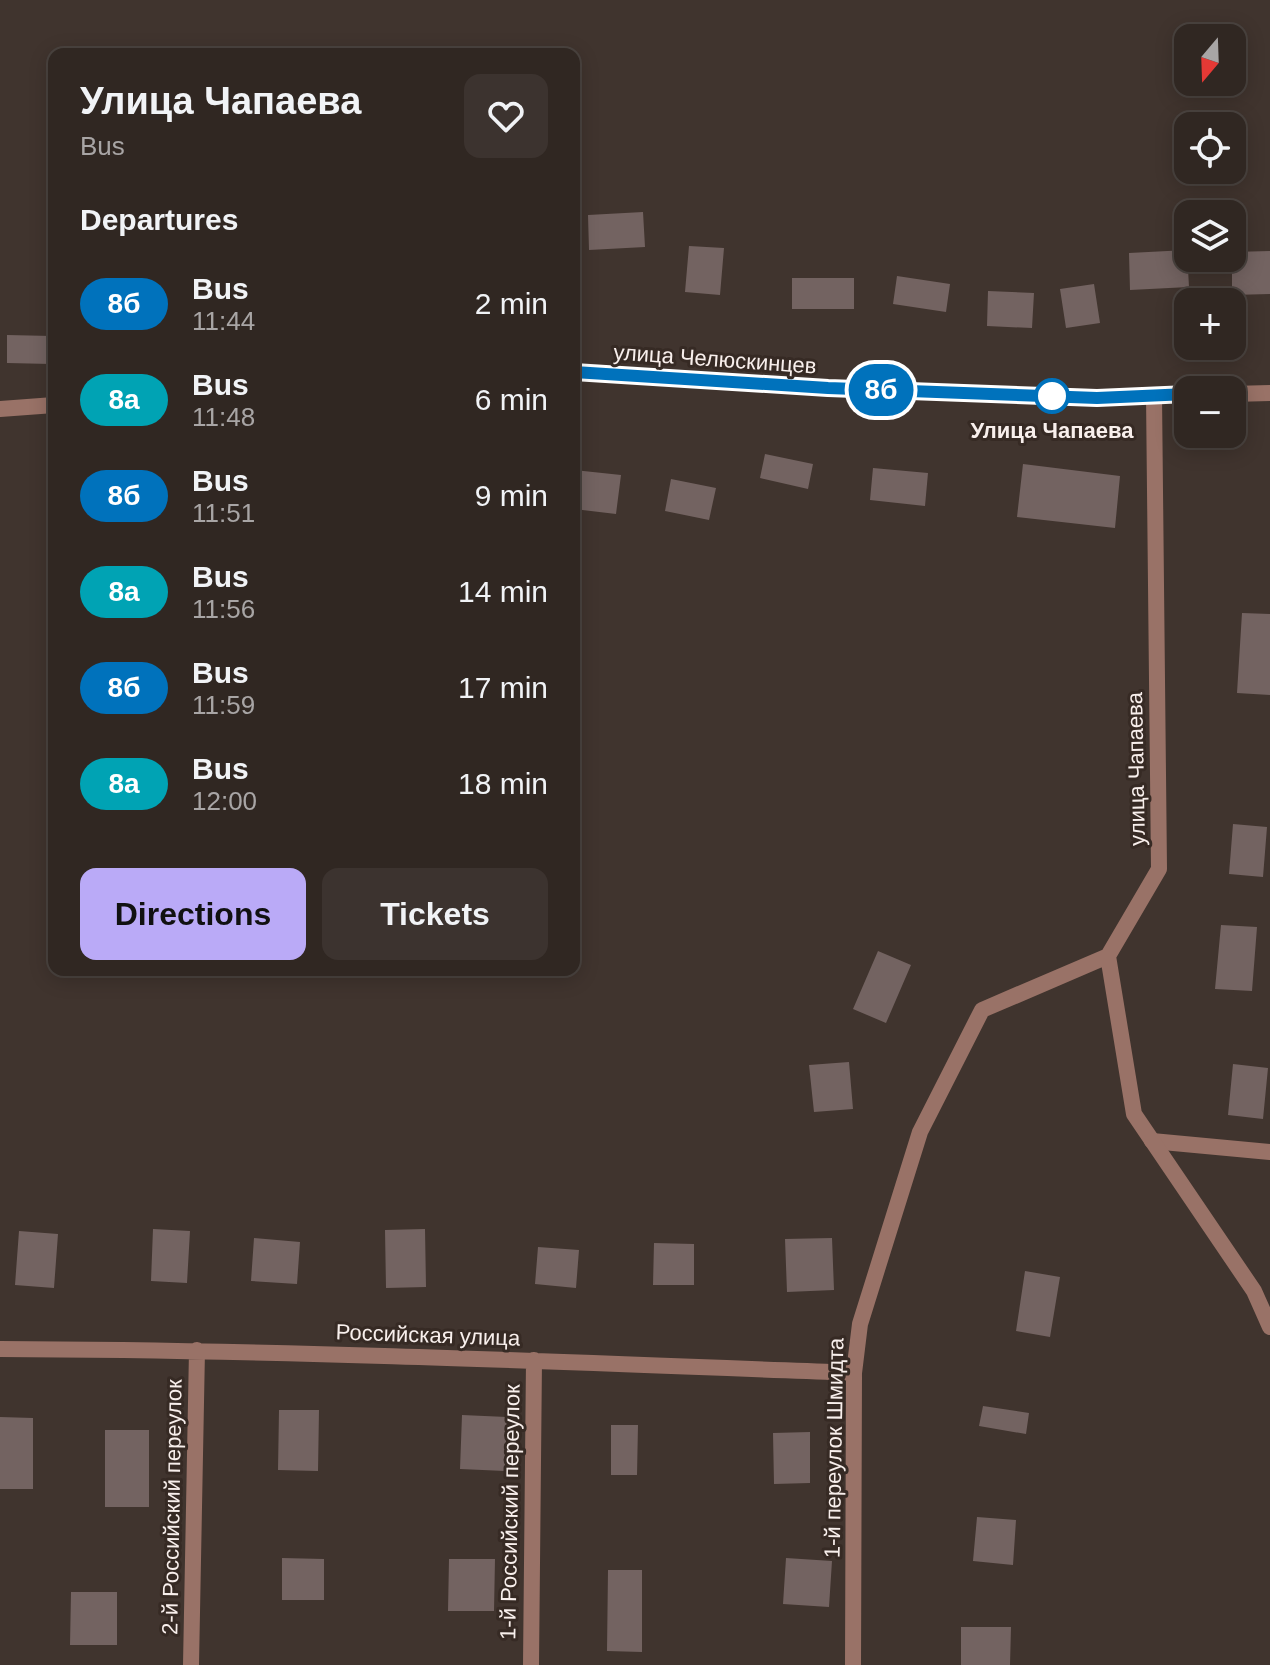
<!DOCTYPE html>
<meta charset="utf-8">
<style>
body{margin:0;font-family:Arial,sans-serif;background:#3c332f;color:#f1f3f6;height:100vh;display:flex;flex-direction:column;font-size:30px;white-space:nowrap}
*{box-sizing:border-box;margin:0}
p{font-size:26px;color:#a8a5a5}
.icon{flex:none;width:44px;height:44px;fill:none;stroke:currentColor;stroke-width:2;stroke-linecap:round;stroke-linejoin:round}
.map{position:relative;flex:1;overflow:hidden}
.side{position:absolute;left:48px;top:48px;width:532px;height:928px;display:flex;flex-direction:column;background:#302722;border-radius:16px;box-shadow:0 4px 20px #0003,0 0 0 2px #4b4440}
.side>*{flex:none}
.badge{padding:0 16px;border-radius:26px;font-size:28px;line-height:52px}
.needle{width:52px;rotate:199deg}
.tools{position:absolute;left:1174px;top:24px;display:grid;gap:16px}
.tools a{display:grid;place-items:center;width:72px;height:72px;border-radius:16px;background:#302722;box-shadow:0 4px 20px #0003,0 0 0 2px #4b4440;font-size:40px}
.map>.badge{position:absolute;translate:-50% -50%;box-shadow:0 0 0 4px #fff}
h2{padding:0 32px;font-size:30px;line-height:72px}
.round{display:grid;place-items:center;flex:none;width:84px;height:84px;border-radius:16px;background:#3c332f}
.headline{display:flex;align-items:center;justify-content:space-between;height:136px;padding:0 32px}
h1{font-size:38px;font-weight:700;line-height:60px}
.action{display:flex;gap:16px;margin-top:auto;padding:16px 32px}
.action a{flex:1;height:92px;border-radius:16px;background:#baaaf7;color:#111;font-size:32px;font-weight:700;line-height:92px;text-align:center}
.action a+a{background:#3c332f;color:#f1f3f6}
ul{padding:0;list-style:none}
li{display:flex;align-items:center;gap:24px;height:96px;padding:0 32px}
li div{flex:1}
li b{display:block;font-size:30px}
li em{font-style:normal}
li .badge{min-width:88px;font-weight:700;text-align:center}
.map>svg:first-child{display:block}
</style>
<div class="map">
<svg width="1270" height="1665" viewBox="0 0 1270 1665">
<rect width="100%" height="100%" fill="#40342e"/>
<!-- building -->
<path fill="#736361" d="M643 212 645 247 589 250 588 215Z
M689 246 724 248 720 295 685 292Z
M1187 250 1189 287 1130 290 1129 253Z
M1270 251V294L1232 295V252Z
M897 276 950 284 946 312 893 304Z
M792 278H854V309H792Z
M1094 284 1100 323 1066 328 1060 289Z
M988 291 1034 293 1032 328 987 326Z
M7 335 52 336 51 364 7 363Z
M765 454 813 464 808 489 760 478Z
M1023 464 1120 476 1115 528 1017 517Z
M873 468 928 473 925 506 870 500Z
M574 470 621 475 616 514 574 509Z
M671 479 716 488 709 520 665 511Z
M1242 613 1270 614V695L1237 693Z
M1233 824 1267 827 1263 877 1229 874Z
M1221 925 1257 927 1252 991 1215 989Z
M878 951 911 965 886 1023 853 1009Z
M849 1062 853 1109 814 1112 809 1065Z
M1233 1064 1268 1068 1263 1119 1228 1115Z
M153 1229 190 1231 187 1283 151 1281Z
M425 1229 426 1287 386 1288 385 1230Z
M19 1231 58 1234 54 1288 15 1285Z
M254 1238 300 1242 297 1284 251 1281Z
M832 1238 834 1290 787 1292 785 1239Z
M654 1243 694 1244V1285H653Z
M538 1247 579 1250 576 1288 535 1284Z
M1025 1271 1060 1277 1050 1337 1016 1331Z
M983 1406 1029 1413 1026 1434 979 1426Z
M279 1410H319L318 1471 278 1470Z
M462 1415 507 1417 505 1471 460 1469Z
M0 1417 33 1418V1489H0Z
M611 1425H638L637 1475H611Z
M105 1430H149V1507H105Z
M810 1432V1483L774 1484 773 1433Z
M977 1517 1016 1520 1013 1565 973 1561Z
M282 1558 324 1559V1600H282Z
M786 1558 832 1561 829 1607 783 1604Z
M449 1559H495L494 1611H448Z
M608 1570H642V1652L607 1651Z
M71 1592H117V1645H70Z
M961 1627H1011L1010 1665H961Z"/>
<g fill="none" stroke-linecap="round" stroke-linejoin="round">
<!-- service -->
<path stroke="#997267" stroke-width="16" d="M1152 1141 1270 1152"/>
<!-- minor -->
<path stroke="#997267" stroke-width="16" d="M1154 395 1159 869 1108 956 1134 1114 1254 1291 1270 1327
M0 1349C285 1350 570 1362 854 1373
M191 1665 197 1350
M531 1665 534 1360
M853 1665 854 1373 860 1324 920 1132 982 1010 1108 956"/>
<!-- tertiary -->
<path stroke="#997267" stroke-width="16" d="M574 372 828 388 1097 398 1188 394
M1232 394 1270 393
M0 409 54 405"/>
</g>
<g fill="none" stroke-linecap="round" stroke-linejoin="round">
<defs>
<path id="line" d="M574 372 828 388 1097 398 1188 394"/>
</defs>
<!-- line casing -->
<use href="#line" stroke="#fff" stroke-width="18"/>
<!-- line -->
<use href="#line" stroke="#0072bc" stroke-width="12"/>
</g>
<!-- markers -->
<circle fill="#fff" stroke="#0072bc" stroke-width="4" cx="1052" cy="396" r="16"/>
<g text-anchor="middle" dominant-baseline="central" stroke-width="6" stroke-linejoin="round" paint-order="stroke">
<!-- street labels -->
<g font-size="22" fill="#f8efec" stroke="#362a24">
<text transform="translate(715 359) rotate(4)">улица Челюскинцев</text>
<text transform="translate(1136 769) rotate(-91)">улица Чапаева</text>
<text transform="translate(428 1335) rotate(2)">Российская улица</text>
<text transform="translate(834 1448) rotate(-89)">1-й переулок Шмидта</text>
<text transform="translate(172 1507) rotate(-89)">2-й Российский переулок</text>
<text transform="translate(510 1512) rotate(-89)">1-й Российский переулок</text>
</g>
<!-- stop labels -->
<g font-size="22" font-weight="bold" fill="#f8efec" stroke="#362a24">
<text x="1052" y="430">Улица Чапаева</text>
</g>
</g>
</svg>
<div class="tools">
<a><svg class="needle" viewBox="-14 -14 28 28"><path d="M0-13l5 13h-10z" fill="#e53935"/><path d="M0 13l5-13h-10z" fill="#a8a5a5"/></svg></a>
<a><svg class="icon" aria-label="locate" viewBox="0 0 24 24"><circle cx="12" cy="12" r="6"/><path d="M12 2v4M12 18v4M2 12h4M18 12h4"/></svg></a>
<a><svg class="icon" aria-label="layers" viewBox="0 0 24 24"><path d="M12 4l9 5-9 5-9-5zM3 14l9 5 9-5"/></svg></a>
<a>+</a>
<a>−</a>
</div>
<b class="badge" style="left:881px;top:390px;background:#0072bc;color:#fff">8б</b>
<section class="side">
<div class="headline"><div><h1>Улица Чапаева</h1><p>Bus</p></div><a class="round"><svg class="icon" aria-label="heart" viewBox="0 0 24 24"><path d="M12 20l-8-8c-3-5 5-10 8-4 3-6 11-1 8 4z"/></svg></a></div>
<h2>Departures</h2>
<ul>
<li><span class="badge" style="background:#0072bc;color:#fff">8б</span><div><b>Bus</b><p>11:44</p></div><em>2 min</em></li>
<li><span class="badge" style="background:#00a3b4;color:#fff">8а</span><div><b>Bus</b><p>11:48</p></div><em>6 min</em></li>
<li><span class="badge" style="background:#0072bc;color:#fff">8б</span><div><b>Bus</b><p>11:51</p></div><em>9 min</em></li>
<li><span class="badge" style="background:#00a3b4;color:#fff">8а</span><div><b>Bus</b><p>11:56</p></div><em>14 min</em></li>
<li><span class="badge" style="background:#0072bc;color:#fff">8б</span><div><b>Bus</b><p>11:59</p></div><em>17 min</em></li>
<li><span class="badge" style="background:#00a3b4;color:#fff">8а</span><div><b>Bus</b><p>12:00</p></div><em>18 min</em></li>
</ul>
<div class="action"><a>Directions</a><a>Tickets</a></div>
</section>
</div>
